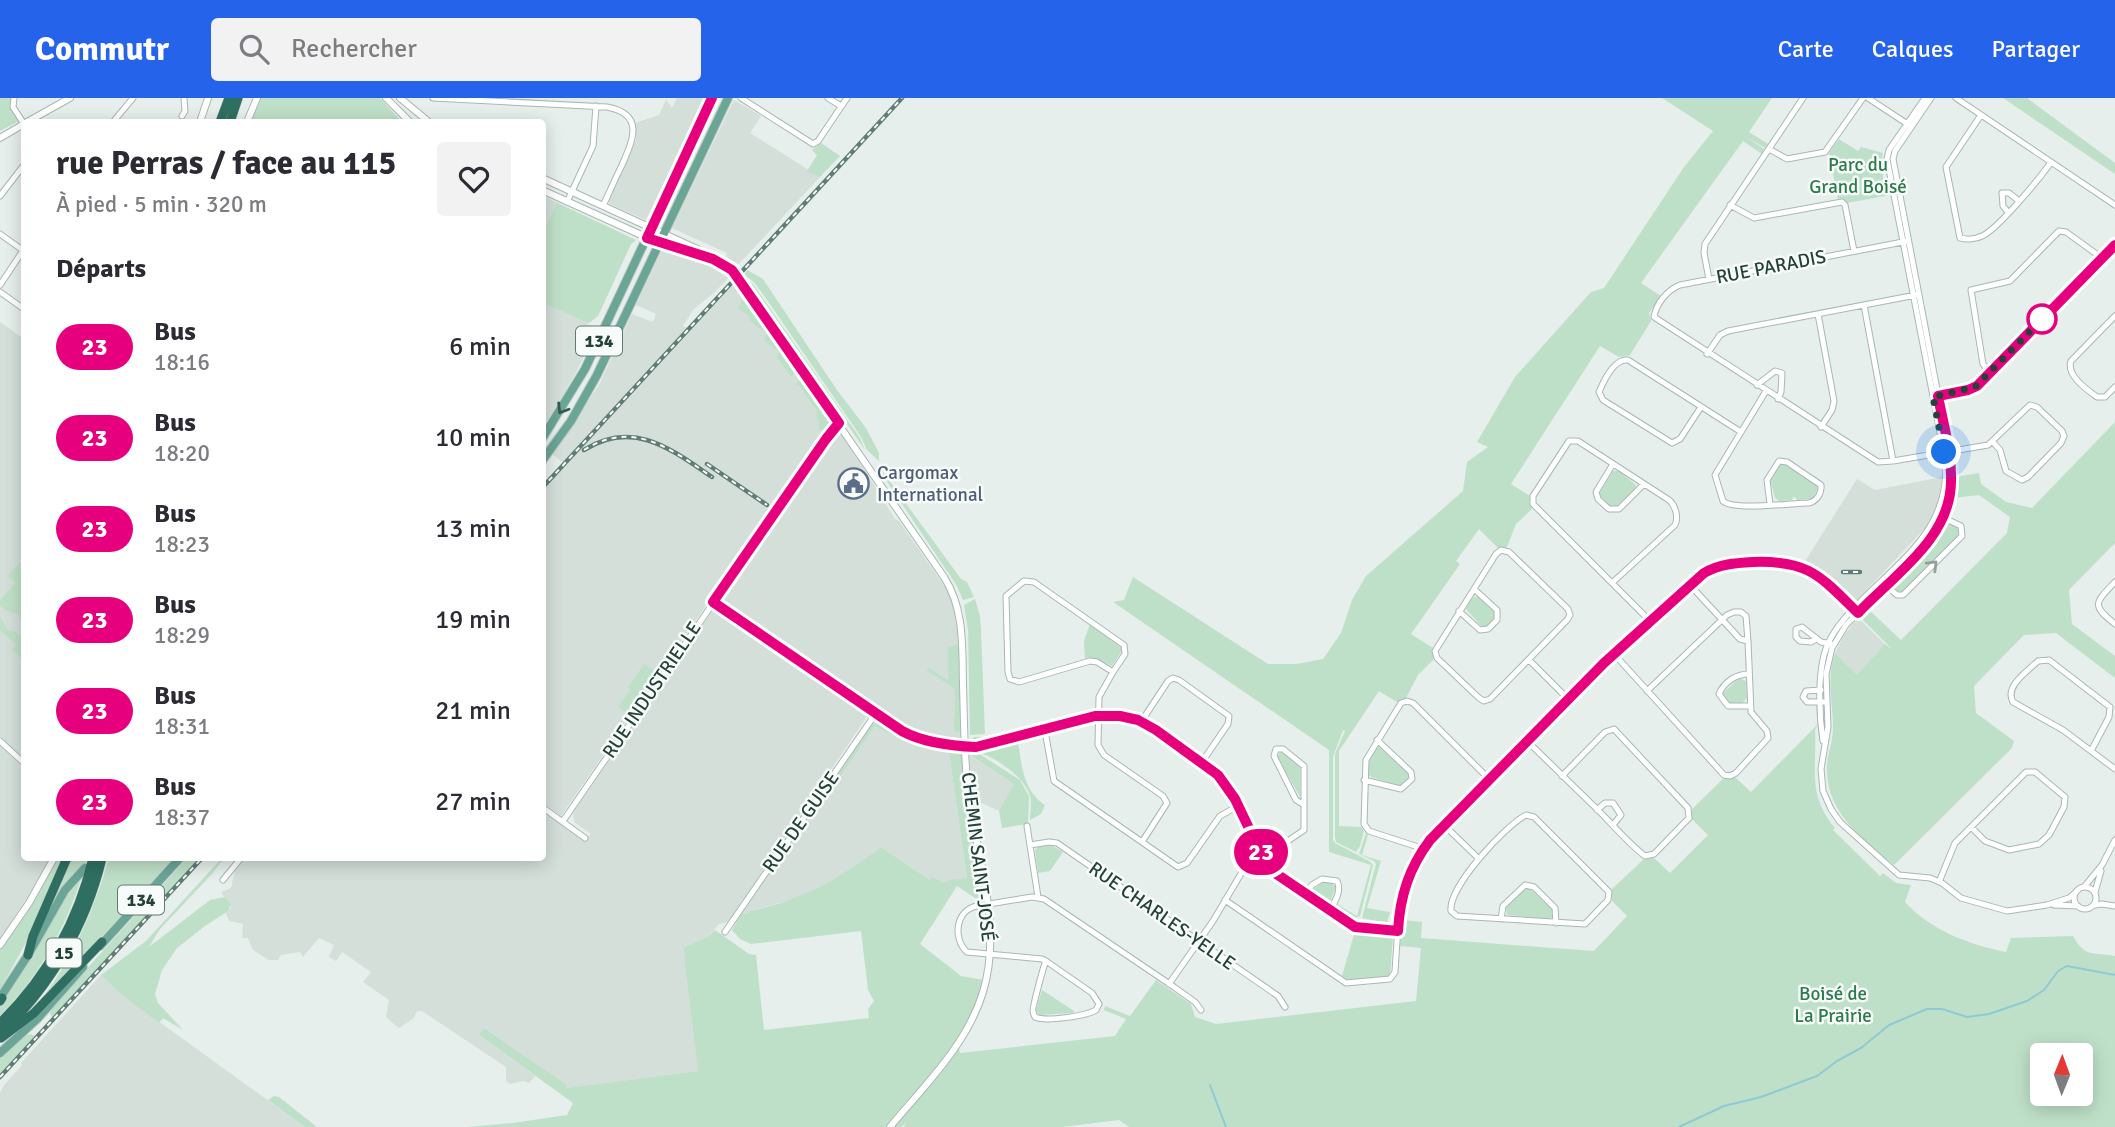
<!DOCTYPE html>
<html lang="fr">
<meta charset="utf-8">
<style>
body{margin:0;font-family:Signika,sans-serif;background:#f2f2f3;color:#2b2b33;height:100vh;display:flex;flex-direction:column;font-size:26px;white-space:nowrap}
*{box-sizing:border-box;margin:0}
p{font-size:23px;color:#7c7c81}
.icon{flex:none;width:38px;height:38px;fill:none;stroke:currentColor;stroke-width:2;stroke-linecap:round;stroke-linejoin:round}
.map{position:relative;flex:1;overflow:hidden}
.side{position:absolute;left:21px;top:21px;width:525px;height:742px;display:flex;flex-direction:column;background:#fff;border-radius:7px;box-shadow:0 4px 18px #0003}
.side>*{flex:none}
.badge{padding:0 14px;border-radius:23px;font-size:24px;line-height:46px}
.needle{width:46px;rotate:1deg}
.tools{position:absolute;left:2030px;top:945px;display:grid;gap:14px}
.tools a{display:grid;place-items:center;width:63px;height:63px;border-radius:7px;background:#fff;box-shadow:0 4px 18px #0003;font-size:35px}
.you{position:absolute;width:35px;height:35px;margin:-18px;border:5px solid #fff;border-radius:50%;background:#1a73e8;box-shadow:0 0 0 10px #1a73e833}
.map>.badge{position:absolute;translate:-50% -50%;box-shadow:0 0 0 4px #fff}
h2{padding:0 35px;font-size:26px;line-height:63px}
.round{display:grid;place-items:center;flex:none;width:74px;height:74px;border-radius:7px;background:#f2f2f3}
.head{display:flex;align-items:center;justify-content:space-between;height:119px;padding:0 35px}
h1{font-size:33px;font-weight:700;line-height:52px}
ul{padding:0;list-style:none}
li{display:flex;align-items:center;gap:21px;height:91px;padding:0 35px}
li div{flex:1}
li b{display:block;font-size:26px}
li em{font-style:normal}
li .badge{min-width:77px;font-weight:700;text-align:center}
header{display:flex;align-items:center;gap:42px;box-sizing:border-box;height:98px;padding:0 35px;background:#2563eb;color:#fff}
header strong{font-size:33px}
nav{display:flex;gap:38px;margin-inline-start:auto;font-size:24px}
.search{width:490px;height:63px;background:#f2f2f3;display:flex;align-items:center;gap:18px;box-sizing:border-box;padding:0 24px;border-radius:7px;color:#7c7c81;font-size:26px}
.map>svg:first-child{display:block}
</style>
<header>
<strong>Commutr</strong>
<div class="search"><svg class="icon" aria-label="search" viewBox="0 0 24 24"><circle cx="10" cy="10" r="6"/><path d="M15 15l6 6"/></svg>Rechercher</div>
<nav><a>Carte</a><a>Calques</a><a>Partager</a></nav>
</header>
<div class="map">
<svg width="2115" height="1029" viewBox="0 0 2115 1029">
<rect width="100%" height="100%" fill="#e6efeb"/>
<!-- built -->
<path fill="#d4dfda" d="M677 0H705L646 122 610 106 609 103 636 42 635 25 659 17 666 2 672 10Z
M734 2 761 18 750 35 820 79 737 168 726 158 727 155 672 130Z
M543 98 636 142 631 146 598 218 587 226 598 231 574 278 543 330Z
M668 151 685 154 720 169 731 177 715 194 694 211 683 228 688 230 563 365 552 356 599 287 632 216 653 224 656 216 636 207 661 154Z
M736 184 830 319 831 326 561 718 543 705 542 393Z
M0 224 24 241V661L0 638Z
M838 335 842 337 853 353 895 421 899 423 950 496 956 516 959 538 962 638 957 644 919 637 904 630 723 505 724 496 833 338Z
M1942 379 1938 405 1926 429 1857 502H1851L1827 478 1804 465 1857 381 1875 392Z
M716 512 721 513 866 613 868 617 728 824 719 826 709 838 683 850 699 973 566 990V986L484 930 480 938 535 978 529 985 523 983 510 986 506 983V969L422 913H417L414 920 399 930 395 927 386 919 389 902 363 884 371 874 342 854 336 863 329 859 334 847 319 840 303 859 300 854 293 855 281 857 278 862H269L253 852 248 840H242L243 826 229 823 226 815 231 809 221 794 231 790 235 772 246 760H542L543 714 585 743 591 736 574 724 573 715 711 515Z
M1858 520 1885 546 1857 578 1835 555 1845 536Z
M872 626 904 643 949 655 967 780 943 786 930 782 881 749 848 774 798 800 750 813 747 816 742 815Z
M0 648 24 670V760H50L27 800 0 841Z
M969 657 1015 686 999 713 973 701Z
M101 877 122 897 305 1029H0V995L4 987 22 967 21 965Z"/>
<!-- green -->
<path fill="#bfe0c8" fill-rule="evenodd" d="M0 0H12L11 9 19 23 0 33Z
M261 0H380L402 24H250Z
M1662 0H1772L1749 34 1768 46 1765 50 1746 39 1764 51 1762 56 1743 43 1641 185 1661 198 1649 215 1651 223 1630 257 1619 259 1600 248 1511 386 1530 398 1529 404 1532 411 1516 426 1507 449 1498 450 1479 431 1456 463 1460 466 1411 536 1433 550 1434 561 1418 577 1406 600 1397 604 1379 593 1339 653V728L1361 729 1364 733 1360 748 1356 754 1336 744 1335 739V656L1345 633 1343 632 1333 659V742L1335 745 1369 763 1373 767 1360 818 1354 820 1336 808 1337 806 1357 818 1371 767 1329 754V652L1113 504 1124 502 1133 479 1268 566H1297L1323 561 1341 535 1352 502 1366 478 1463 393 1467 364 1488 349 1477 344 1515 279 1591 194 1604 190 1684 69 1713 33Z
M2003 0H2027L2115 65V76Z
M1839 41 1858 53 1861 49 1883 55C1880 67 1883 87 1890 97L1847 105 1844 101H1838L1829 55Z
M821 45 840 58 820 79 807 73 817 57 812 52Z
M557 105 636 142 631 146 598 218 589 225 543 205V134Z
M747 172 763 181 837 292 866 330 879 355V363L867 352 861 339 770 206 754 184 744 177Z
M748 183 753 186 767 206 860 340 865 352Z
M749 202 797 272 791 279 777 259 779 254 764 243 766 235 749 222 750 219 737 210 742 203Z
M803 281 831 321 826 334 819 332V323L816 317 818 315 799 287 796 288 798 283Z
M2115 324V445L2069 492 2072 526 2115 558V580L2056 535 2024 537 1974 588 1976 615 2014 643 2012 650 1894 767C1864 743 1827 715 1827 673 1826 659 1833 645 1833 630 1833 605 1826 580 1835 555L1857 577 1885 546 1892 551 1860 519 1868 511 1901 542 2007 435 2010 419 1979 397 1953 400 1955 379 1979 375 1981 386 2006 404 2032 410Z
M1781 366H1785L1816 386 1818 391 1812 401 1797 402 1796 400 1793 399 1792 402 1779 403 1775 400 1770 381Z
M1613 373H1619L1636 387 1635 391 1615 410 1609 408 1599 396Z
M883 374 961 481 967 484 974 499 963 502 957 488 882 376Z
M1949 425 1958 430V438L1903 494 1898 495 1892 490V486L1929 449 1943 428Z
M24 465V530L18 516 6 513 0 508V502L15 485 8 478 18 466Z
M1478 498 1496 515 1495 521 1485 529 1481 528 1466 511 1472 500Z
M975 501 980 518 981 532 985 636 970 637 968 532 964 507Z
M0 518 7 532 16 534 24 541V563L12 552 16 547 0 532Z
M1090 526 1123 551 1112 568 1094 560 1085 561 1084 543Z
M956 546 959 547 960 634 954 633 955 591 926 572 929 570 948 582V550Z
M644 566 659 576 632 615 629 616 618 609 630 592 628 589Z
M1739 580 1746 583 1747 600 1742 605H1729L1722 596Z
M877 622 913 643 958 652 961 655 983 796H980L981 804 957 788 920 846 961 878 984 882C968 940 924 983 886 1029H467L513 1025 567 1017 573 1005 479 937 484 930 566 986V990L698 973 683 850 709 838 715 832 749 856 756 857 764 932 869 920 868 911 874 903 868 892 861 833 751 846 740 841 732 832 742 815 747 816 750 813C800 803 841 780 881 749L930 782 933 779 943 785 950 782 967 780 949 655 904 643 875 628 814 716 813 712 871 628Z
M1818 626 1815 632C1817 672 1807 696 1835 730L1833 732 1880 778 1883 775 1896 785 1911 787 1905 804C1932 833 1968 846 2006 854L2011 840 2073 838C2085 860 2093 854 2115 858V1029H1129L1119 1022 1063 1029H904L906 1024 902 1029H894L959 950 960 955 1115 938 1126 921 1104 912 1105 908 1130 918 1156 882 1191 906 1195 919 1216 926 1416 903 1421 850 1400 848 1403 822 1422 824 1421 840 1594 853 1627 818 1612 803V791L1644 761 1654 760 1670 775 1708 737 1692 721V711L1724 680H1736L1751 694ZM2042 957H2081V996H2042Z
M1018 644C1022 669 1023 692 1045 707L1041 716 1030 722C1030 714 1032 705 1030 698 1025 679 992 656 973 653Z
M1379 649 1408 675V681L1401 688 1371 679 1368 676C1368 666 1369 655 1379 649Z
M971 654 981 657 1020 682 1029 698 1028 726 1002 730 999 713 1014 686 970 657Z
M1281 654 1300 667V699L1277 658Z
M1366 735 1368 737 1362 757 1381 763 1367 810 1390 814 1387 825 1362 820 1376 766 1374 763 1361 757 1359 756Z
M1051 747 1063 754 1050 773 1038 775 1035 752 1038 749Z
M58 760H63L37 824 0 892V852L37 798Z
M69 760H87L86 764 62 790 47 819Z
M109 760H176L41 902C74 858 94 812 109 760Z
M187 760H200L52 920 50 915 54 907Z
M222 760H229L220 765 212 776 160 831 149 849 210 802 225 799 231 806 228 813 205 828 177 850 162 872 155 896 158 905 183 932 163 920 159 925 122 897 101 877 146 843Z
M82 778C65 831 40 877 0 918V908L24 871 64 799Z
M1325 783 1336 788 1330 805 1312 792Z
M1529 790 1552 811V820L1548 821 1507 817 1506 809 1523 792Z
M1355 833 1393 838 1390 878 1348 882 1342 878Z
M1042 892 1074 913 1073 915 1039 917 1036 912Z
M31 936 35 938 0 976V959L24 938Z
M274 998 279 999 317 1029H305L268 1002Z"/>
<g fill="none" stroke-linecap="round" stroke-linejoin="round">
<!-- stream -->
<path stroke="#8ec9d4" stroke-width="2" d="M1210 987 1226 1029
M1679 1029 1724 1008 1761 999 1817 978 1837 963 1861 950 1889 927 1927 911H1942L1967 919 1989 916 2027 903 2044 892 2058 873 2067 868 2115 877"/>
<defs>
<path id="minor" d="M14 0 13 9 24 26
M433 0 607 9C645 16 633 42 622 67 615 81 609 95 603 108
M741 0 813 46 818 43 847 0
M828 0 841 8
M1868 0 1909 27
M1931 0 1895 53 1893 61 1949 354 1951 390 1939 427 1921 451 1846 527 1832 550 1826 576 1828 629 1821 671 1823 693 1831 711 1840 724 1899 777 1930 780 1942 785 1961 800 2007 813 2047 807 2069 800 2078 792
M1956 0 2115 107
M1981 17 1946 69 1960 140C1967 142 1976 141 1982 138 1997 132 2041 79 2051 64
M182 18 185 13 184 0
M113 24 133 0
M1769 51 1787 61 1825 54 1863 0
M0 98 24 67
M567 104 593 48 596 8
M1730 107 1754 120 1842 104 1845 107 1854 153
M2008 114 2003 108 2002 95H2009L2019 103
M0 136 24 153
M1908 143 1680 187C1667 192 1656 206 1654 219L1878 364 1893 363 1988 347 2030 307 2037 309 2062 333 2064 338 2061 345 2028 379 2022 382 2006 373 2000 352 1992 343
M1709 181 1704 155 1705 146 1803 0
M0 187 24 151
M0 194 24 211
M1864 207 1893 363
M1818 216 1834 303 1832 312 1821 329
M2115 218 2071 263C2066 277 2086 291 2097 299H2105L2115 289
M1707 256 1720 237 1728 233 1916 197
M1990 275 1983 266 1971 192 2010 183 2059 133 2066 134 2102 160
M1757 287 1775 273 1782 275 1781 294 1778 301
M1766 293 1715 377 1723 403C1733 413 1791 405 1809 405 1817 403 1822 395 1821 387L1787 364 1779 363 1767 382 1770 406
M1937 298 1975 289 2115 147
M1701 309 1680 341 1672 345 1603 302 1599 294C1604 282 1614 260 1628 262L1741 334
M1613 366 1596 394 1598 401 1609 411H1619L1644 386
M1501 452 1509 454 1568 511 1570 517 1567 522 1490 601 1484 603 1479 600 1437 560 1435 553 1496 456Z
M1024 483 1034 484 1124 547 1125 556 1113 574 1097 564 1090 563 1019 584 1010 581 1008 574 1006 498Z
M2115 484C2095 505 2091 507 2115 526
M1612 485 1675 427C1679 419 1675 407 1669 402L1578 343H1569L1533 398V406L1650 523
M1884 485 1897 497H1903L1962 438 1961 428 1940 418
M713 504 902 633C924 645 951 648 976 649L1095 618H1120L1141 624 1202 664 1221 680 1235 700 1265 764 1275 775 1352 828 1365 831 1398 833
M1459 513 1480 532 1488 531 1497 522V512L1474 491
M1816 541 1811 544 1800 543 1796 539V531L1802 529 1821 544 1831 546
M1614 556 1724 677 1730 678 1736 675 1768 640 1767 633 1751 614 1748 543 1740 541 1690 487
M1529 562 1568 601
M1113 574 1099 599 1098 647 1104 657 1163 698 1167 705 1142 744
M1749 576C1736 576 1724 584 1719 596L1728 608H1750
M1821 592 1806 593 1803 599 1807 604H1824
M1647 593 1727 517 1734 514H1741L1746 518 1748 543
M1141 624 1168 583 1173 580 1179 582 1229 618 1228 626 1202 664
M1045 633 1054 683 1178 769 1187 765 1220 718 1238 708
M0 643 24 665
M1527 643C1551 666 1574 689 1598 712 1613 727 1628 745 1645 758L1654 756 1689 720 1688 710 1614 631 1605 634 1562 678
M1823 643C1819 617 1817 573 1827 548 1835 529 1849 515 1863 501 1905 459 1952 427 1945 360L1887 61 1889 52 1925 0
M968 647 976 643H995
M2091 653 2109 619 2110 609 2049 562 2038 563C2028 573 2004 588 2013 604L2063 632 2115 671
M1364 682 1401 691 1412 681 1411 674 1377 642
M542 709 585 740
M1597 712 1605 705H1613L1621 717 1613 727
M1526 717 1534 719 1609 794 1608 802 1585 826 1457 818 1451 813C1448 789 1505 728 1526 717Z
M563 723 831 334 840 325
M1444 727 1479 761
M1027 728 1038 799
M1030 747 1049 744 1057 745 1278 898 1285 909
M1422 752 1415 748 1369 733 1364 726 1366 662 1401 605 1407 603 1413 605 1489 681
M223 782 241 760
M1939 784 1955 745 2026 674H2035L2065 699 2064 709 2049 737 2039 746 2009 752 1985 743 1971 729
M2084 789 2102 767 2115 742
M2074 800a11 11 0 1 1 22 0a11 11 0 1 1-22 0Z
M2095 794 2101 773
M1305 795 1312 787 1322 781 1337 783C1342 792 1335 805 1329 813
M1225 802 1346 885 1390 881 1395 874C1398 829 1398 787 1424 749L1592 577 1694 483C1724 460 1780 455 1813 475 1830 485 1844 501 1858 515
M2054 807 2078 808
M2095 807 2102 806 2115 808
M1501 821 1503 808 1525 787 1534 789 1555 810 1556 825
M725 834 876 615
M1046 863C1044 866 1032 911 1033 913 1033 915 1034 917 1035 919 1046 924 1086 918 1096 912L1099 906 1092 895 1046 863 1042 861 967 854C952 840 956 812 977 808L1032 799 1044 801 1174 889 1195 904 1201 912
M1169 886 1213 823 1242 774 1304 732V668L1283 651H1276L1274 658 1296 702 1304 707"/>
<path id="tertiary" d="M386 0 410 24
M400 0 429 24
M27 24 70 0
M200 24 208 0
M247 24 257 0
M0 40 24 26
M542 80 697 151 732 172 944 479C965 512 962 550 963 587 964 619 964 651 967 683 974 753 1004 825 983 894 967 947 924 988 890 1029
M542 92 659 145 701 157
M0 847 29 805 54 760"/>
<path id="primary" d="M542 341 585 271 712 0
M542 363 571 323 597 277 728 0
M100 848 180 760
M0 900 28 857 65 792 85 770
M0 955 38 920 83 869"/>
<path id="motorway" d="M220 24 229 0
M230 24 238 0
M28 857 33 838 67 760
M0 903 2 900
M0 925C47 879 78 823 93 760
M0 936C51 888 86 827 102 760
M1 940 34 915 102 844"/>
</defs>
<!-- minor casing -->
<use href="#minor" stroke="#a8b8b2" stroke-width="7"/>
<!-- tertiary casing -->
<use href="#tertiary" stroke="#a8b8b2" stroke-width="8"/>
<!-- primary casing -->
<use href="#primary" stroke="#c2cac8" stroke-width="10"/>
<!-- motorway casing -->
<use href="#motorway" stroke="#c2cac8" stroke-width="10"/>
<!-- minor -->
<use href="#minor" stroke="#fff" stroke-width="5"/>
<!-- tertiary -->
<use href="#tertiary" stroke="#fff" stroke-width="6"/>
<!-- primary -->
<use href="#primary" stroke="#6aa596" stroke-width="8"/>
<!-- motorway -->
<use href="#motorway" stroke="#2f6f62" stroke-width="9"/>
<defs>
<path id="rail" d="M584 352C633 321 671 351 712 379
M707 366 767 407
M542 390 902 0
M1843 474H1860
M0 979 202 760"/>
</defs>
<!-- rail casing -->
<use href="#rail" stroke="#5f7d75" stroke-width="4.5"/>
<!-- rail -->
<use href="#rail" stroke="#f7fbf9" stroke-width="2" stroke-dasharray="5" stroke-linecap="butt"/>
</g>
<!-- one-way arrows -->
<defs><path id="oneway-chevron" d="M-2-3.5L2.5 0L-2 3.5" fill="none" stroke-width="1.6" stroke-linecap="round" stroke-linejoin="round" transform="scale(1.75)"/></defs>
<use stroke="#365b51" href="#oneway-chevron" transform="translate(562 311) rotate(122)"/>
<use stroke="#92a09c" href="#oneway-chevron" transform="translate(1933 467) rotate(-45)"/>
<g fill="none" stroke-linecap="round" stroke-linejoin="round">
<defs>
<path id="line" d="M712 0 647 140 713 161 732 172 839 325 826 341 713 504 902 633C924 645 951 648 976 649L1095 618H1120L1138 622 1156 632 1218 677 1235 701 1266 766 1272 773 1355 829 1398 833C1400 798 1409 770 1430 742L1604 565 1704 475C1720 466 1735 465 1753 464 1809 462 1820 478 1858 515 1894 477 1951 440 1951 383 1952 354 1943 326 1938 298L1968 292 1977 288 2115 147"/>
</defs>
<!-- line casing -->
<use href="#line" stroke="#fff" stroke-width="16"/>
<!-- line -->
<use href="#line" stroke="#e6007e" stroke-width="10"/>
<!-- walk -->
<path stroke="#24423a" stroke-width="7" stroke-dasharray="0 12.6" d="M1944 354 1933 299 1975 289 2049 214 2042 221"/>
</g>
<!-- icons -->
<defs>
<symbol id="civic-ring" viewBox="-11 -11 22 22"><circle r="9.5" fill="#f7fbf9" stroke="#5c6f8a" stroke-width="1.5"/><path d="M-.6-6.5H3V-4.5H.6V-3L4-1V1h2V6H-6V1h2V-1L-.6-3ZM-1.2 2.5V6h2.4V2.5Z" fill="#5c6f8a"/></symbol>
</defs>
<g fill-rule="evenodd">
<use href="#civic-ring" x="836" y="368" width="35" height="35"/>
</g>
<!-- markers -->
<circle fill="#fff" stroke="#e6007e" stroke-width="3.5" cx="2042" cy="221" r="14"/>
<g text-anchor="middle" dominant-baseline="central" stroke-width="5" stroke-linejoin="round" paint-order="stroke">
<!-- shield labels -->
<g fill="#f7fbf9" stroke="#637a73" stroke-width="2">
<rect x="576" y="228.5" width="46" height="29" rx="5"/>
<rect x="118" y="787.5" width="46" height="29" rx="5"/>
<rect x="46.5" y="840.5" width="35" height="29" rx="5"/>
</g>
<g font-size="18" font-weight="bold" fill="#24423a">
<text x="599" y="243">134</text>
<text x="141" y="802">134</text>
<text x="64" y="855">15</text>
</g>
<!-- park labels -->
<g font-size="19" fill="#2d7a4b" stroke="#f7fbf9">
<text x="1858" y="67">Parc du<tspan x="1858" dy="22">Grand Boisé</tspan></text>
<text x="1833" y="896">Boisé de<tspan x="1833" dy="22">La Prairie</tspan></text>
</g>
<!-- street labels -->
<g font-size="19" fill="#24423a" stroke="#f7fbf9">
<text transform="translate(1771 169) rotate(-11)">RUE PARADIS</text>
<text transform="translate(652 592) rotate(-56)">RUE INDUSTRIELLE</text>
<text transform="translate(801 724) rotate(-55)">RUE DE GUISE</text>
<text transform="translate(978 759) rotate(83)">CHEMIN SAINT-JOSÉ</text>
<text transform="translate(1162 818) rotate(35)">RUE CHARLES-YELLE</text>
</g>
<!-- service labels -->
<g font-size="19" fill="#4e5e75" stroke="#f7fbf9" text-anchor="start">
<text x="877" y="375">Cargomax<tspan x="877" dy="22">International</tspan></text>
</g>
</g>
</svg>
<div class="tools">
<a><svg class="needle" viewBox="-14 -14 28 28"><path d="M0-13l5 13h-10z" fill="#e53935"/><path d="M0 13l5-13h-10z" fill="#7c7c81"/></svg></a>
</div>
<div class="you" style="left:1944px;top:354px"></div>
<b class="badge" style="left:1261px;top:754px;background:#e6007e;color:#fff">23</b>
<section class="side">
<div class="head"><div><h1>rue Perras / face au 115</h1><p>À pied · 5 min · 320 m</p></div><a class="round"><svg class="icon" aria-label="heart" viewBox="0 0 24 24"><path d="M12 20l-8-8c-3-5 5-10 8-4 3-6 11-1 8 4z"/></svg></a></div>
<h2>Départs</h2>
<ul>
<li><span class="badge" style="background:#e6007e;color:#fff">23</span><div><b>Bus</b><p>18:16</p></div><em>6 min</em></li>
<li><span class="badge" style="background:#e6007e;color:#fff">23</span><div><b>Bus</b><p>18:20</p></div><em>10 min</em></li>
<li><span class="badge" style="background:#e6007e;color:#fff">23</span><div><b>Bus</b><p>18:23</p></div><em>13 min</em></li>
<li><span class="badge" style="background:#e6007e;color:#fff">23</span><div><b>Bus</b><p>18:29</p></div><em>19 min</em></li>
<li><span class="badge" style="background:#e6007e;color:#fff">23</span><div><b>Bus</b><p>18:31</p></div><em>21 min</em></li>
<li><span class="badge" style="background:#e6007e;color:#fff">23</span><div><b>Bus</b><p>18:37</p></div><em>27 min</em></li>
</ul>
</section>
</div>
